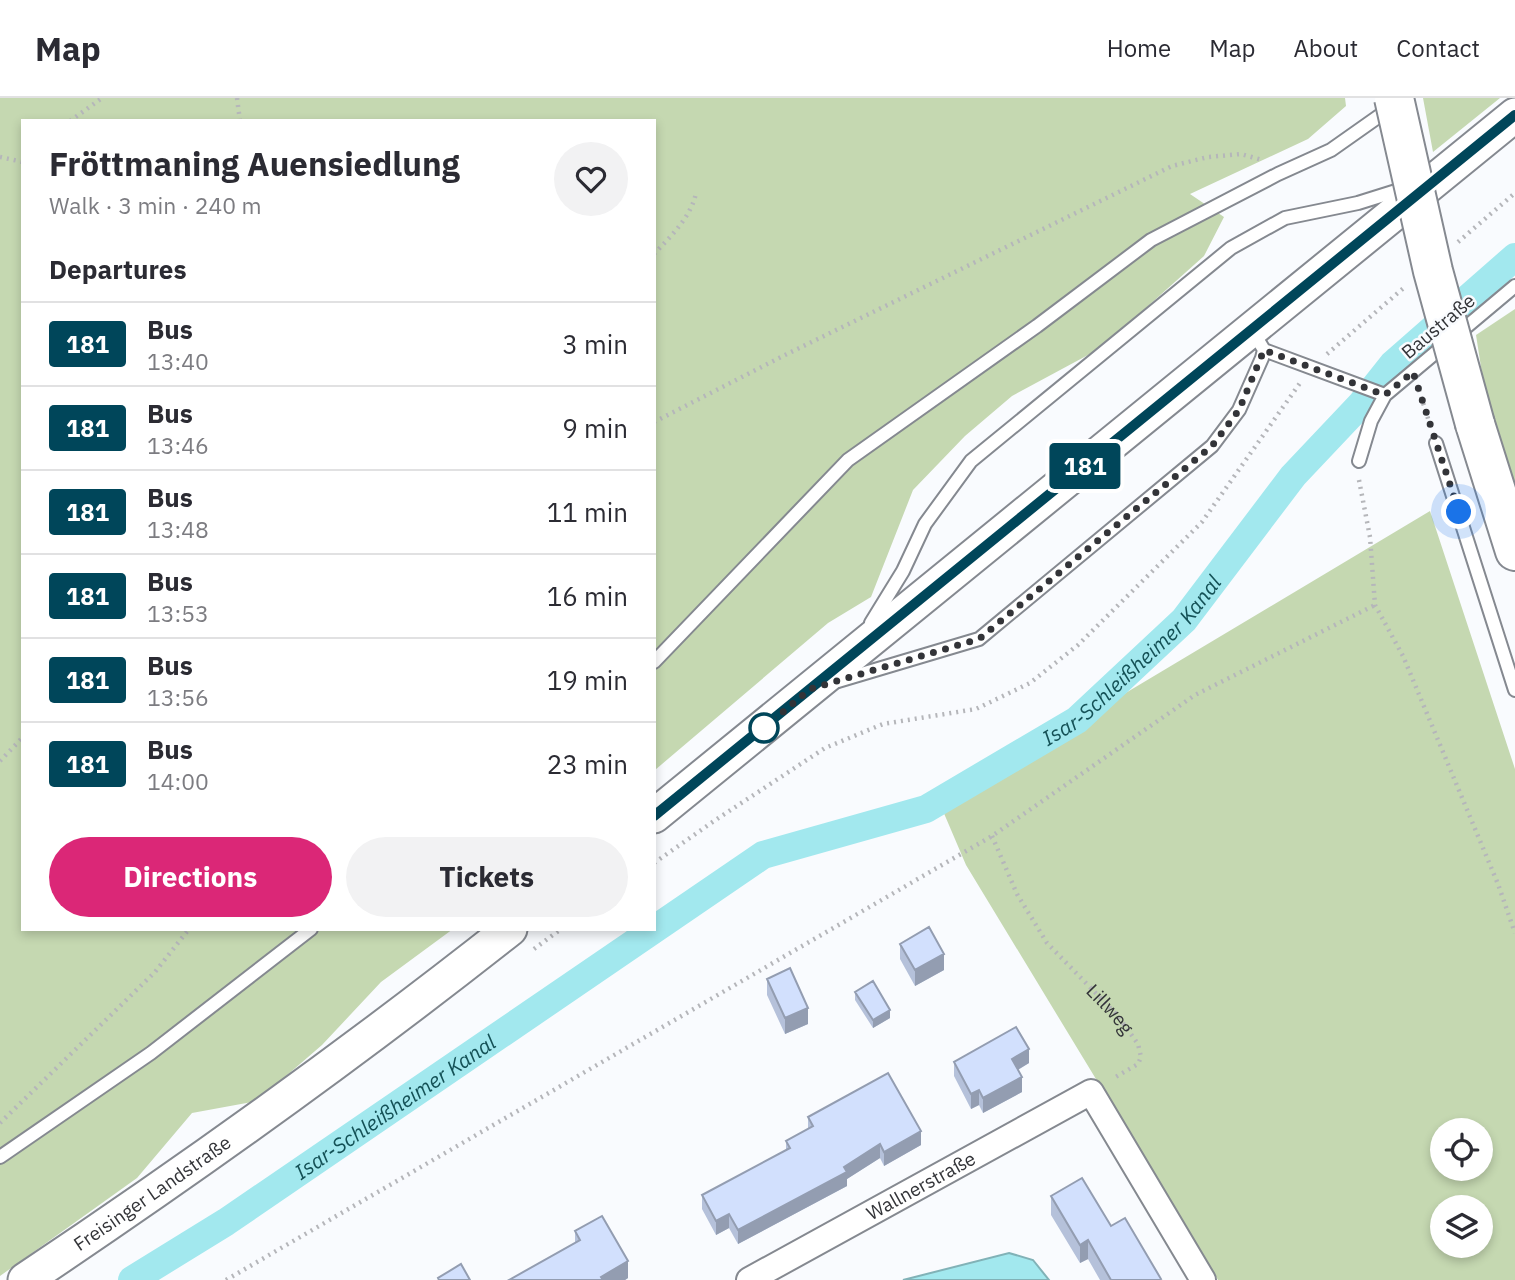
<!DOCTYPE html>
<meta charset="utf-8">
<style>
body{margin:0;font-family:"IBM Plex Sans",sans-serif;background:#f2f2f3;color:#2b2b33;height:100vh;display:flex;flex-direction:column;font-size:26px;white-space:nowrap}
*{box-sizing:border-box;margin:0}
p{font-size:23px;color:#7c7c81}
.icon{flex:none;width:38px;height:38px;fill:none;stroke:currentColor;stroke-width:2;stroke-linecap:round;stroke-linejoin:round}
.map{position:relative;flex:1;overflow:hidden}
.sheet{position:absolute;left:21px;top:21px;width:635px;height:812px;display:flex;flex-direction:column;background:#fff;border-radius:0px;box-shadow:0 4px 10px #0003}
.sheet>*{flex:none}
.badge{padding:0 14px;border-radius:5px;font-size:24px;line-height:46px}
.controls{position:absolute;left:1430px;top:1020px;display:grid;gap:14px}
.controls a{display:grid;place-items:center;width:63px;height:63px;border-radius:50%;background:#fff;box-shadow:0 4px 10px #0003;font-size:35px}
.you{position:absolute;width:35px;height:35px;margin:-18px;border:5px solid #fff;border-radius:50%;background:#1a73e8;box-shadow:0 0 0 10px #1a73e833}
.map>.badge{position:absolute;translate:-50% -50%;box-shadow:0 0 0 4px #fff}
h2{padding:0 28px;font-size:26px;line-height:63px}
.round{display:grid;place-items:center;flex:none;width:74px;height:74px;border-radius:37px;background:#f2f2f3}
.overview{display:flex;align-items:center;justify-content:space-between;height:119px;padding:0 28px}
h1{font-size:33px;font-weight:700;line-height:52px}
.primary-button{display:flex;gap:14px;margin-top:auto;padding:14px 28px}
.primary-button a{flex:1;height:80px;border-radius:42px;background:#db2777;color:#fff;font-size:28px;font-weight:700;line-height:80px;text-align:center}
.primary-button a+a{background:#f2f2f3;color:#2b2b33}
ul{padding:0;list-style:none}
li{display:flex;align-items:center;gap:21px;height:84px;padding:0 28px;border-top:2px solid #e1e1e2}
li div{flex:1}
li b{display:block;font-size:26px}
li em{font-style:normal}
li .badge{min-width:77px;font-weight:700;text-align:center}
header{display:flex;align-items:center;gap:42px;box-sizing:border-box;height:98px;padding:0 35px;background:#fff;border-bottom:2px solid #e1e1e2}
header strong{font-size:33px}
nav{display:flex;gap:38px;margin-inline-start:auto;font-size:24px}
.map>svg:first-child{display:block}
</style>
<header>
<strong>Map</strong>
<nav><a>Home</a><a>Map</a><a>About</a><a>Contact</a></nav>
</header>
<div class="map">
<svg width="1515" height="1182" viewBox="0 0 1515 1182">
<rect width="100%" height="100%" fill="#f9fbfe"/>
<!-- green -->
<path fill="#c5d8b1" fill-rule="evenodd" d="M0 0H1345L1346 8 1308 41 1190 96 1224 119 1204 158 1101 250 1012 298 965 338 913 392 871 499 828 525 655 672 654 23H23V831H453L381 884 322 947 257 1003 192 1015 137 1080 0 1178Z
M1423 0H1500L1433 54Z
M1515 211V405L1489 320 1476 237Z
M1430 413 1515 671V1182H1218L966 767 940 706ZM1442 1032H1480V1071H1442ZM1442 1110H1480V1148H1442Z"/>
<!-- water -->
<path fill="#a2e8ee" stroke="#81b2b7" stroke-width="2" d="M1009 1155 1033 1162 1049 1182H903Z"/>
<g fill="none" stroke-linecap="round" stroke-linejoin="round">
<!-- canal -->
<path stroke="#a2e8ee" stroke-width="28" id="s1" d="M132 1182 226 1124 763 757 926 711 1077 622 1184 522 1293 378 1362 305 1393 266 1515 159"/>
<defs>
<path id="lane" d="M1264 252 1385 297 1515 188
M1436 345 1515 592
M1359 363 1371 323 1385 297
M871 525 903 473 925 426 971 363 1231 150 1285 120 1358 105 1409 89
M654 564 848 362 1037 228 1151 142 1278 76 1331 52 1392 9
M838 583 979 541 1212 348 1239 312 1262 260 1264 252 1252 232
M0 1059 151 955 311 831"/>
<g id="street">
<path id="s3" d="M749 1182 1091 994 1203 1182"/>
</g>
<g id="secondary">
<path d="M654 718 1515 17"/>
<path id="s4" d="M25 1182C191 1071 353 955 510 831"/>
</g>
<path id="highway" d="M1475 326 1515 453"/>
</defs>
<!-- lane casing -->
<use href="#lane" stroke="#858990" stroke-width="16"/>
<!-- street casing -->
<use href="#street" stroke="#858990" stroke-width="28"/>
<!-- secondary casing -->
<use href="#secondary" stroke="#858990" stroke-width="37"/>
<!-- highway casing -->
<use href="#highway" stroke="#858990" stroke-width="42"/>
<!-- path -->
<g stroke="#b5b6ba" stroke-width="4.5" stroke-dasharray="2 5" stroke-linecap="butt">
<path d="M237 0 240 23"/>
<path d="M70 23 102 0"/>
<path d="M0 59 23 64"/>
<path d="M1458 144 1515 95"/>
<path d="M654 156C671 138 691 119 696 95"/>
<path d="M1327 256 1406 188"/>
<path d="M1419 292 1431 330"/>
<path d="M654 324 783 258 1172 68 1208 59 1241 56 1262 62"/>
<path d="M1359 382 1370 439 1375 507 1403 558 1498 786 1515 835"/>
<path d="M0 663 23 639"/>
<path id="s2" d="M992 738 1017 796 1047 845 1118 918 1138 946 1141 959 1138 966 1112 981"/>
<path d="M654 765 714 723 825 650 883 626 976 611 1030 585 1078 547 1202 424 1300 285"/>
<path d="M534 851 561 831"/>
<path d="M0 1025 155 874 189 831"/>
<path d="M226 1182 992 738 1195 597 1375 507"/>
</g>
<!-- lane -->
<use href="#lane" stroke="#fff" stroke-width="12"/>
<!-- street -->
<use href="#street" stroke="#fff" stroke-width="24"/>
<!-- secondary -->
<use href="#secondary" stroke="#fff" stroke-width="33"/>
<!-- highway -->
<use href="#highway" stroke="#fff" stroke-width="38"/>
<defs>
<path id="highway-bridge" d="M1394 0 1433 173 1475 326"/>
</defs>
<!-- highway-bridge casing -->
<use href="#highway-bridge" stroke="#858990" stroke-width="42" stroke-linecap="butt"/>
<!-- highway-bridge -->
<use href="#highway-bridge" stroke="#fff" stroke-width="38"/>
</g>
<!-- wall -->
<path fill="#b5c1da" d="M900 846 944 872 915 888 900 861Z
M767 881 808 926 785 936 767 897Z
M855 894 890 920 873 930 855 902Z
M954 964 1029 965 1018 972 1022 994 983 1015 979 1007 971 1011 954 978Z
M808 1019 921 1047 884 1068 880 1060 847 1081V1088L738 1146 729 1130 716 1137 702 1111V1097L786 1052V1043L808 1031Z
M1051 1098 1111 1128 1161 1182H1100L1088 1161 1080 1165 1051 1117Z
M575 1133 628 1180 625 1182H509L575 1145Z"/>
<!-- shaded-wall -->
<path fill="#939db1" d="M944 856V872L915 888V872Z
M808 910V926L785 936V920Z
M890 912V920L873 930V922Z
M1029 951V965L1012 975V961Z
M1022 979V994L983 1015V1000Z
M979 992V1007L971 1011V996Z
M921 1033V1047L884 1068V1054Z
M880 1046V1060L847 1081V1088L738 1146V1132L844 1069Z
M729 1116V1130L716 1137V1123Z
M1088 1142V1161L1080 1165V1147Z
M628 1163V1180L625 1182H601V1179Z"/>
<!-- building -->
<path fill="#d2e0fd" stroke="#939db1" stroke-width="2" d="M929 829 944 856 915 872 900 846Z
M790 870 808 910 785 920 767 881Z
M873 883 890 912 873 922 855 894Z
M1016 929 1029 951 1012 961 1022 979 983 1000 979 992 971 996 954 964Z
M888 975 921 1033 884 1054 880 1046 844 1069 847 1074 738 1132 729 1116 716 1123 702 1097 790 1050 786 1043 813 1028 808 1019Z
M1082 1080 1111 1128 1125 1120 1161 1181 1159 1182H1111L1088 1142 1080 1147 1051 1098Z
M602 1118 628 1163 601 1179 603 1182H509L580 1142 575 1133Z
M461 1166 470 1182H439L438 1180Z"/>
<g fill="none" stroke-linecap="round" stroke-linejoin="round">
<defs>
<path id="line" d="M654 718 1515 17"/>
</defs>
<!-- line casing -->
<use href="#line" stroke="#fff" stroke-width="16"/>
<!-- line -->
<use href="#line" stroke="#00465a" stroke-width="10"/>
<!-- walk -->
<path stroke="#333438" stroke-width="7" stroke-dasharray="0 12.6" d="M764 630 810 591 979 541 1212 348 1239 312 1264 252 1385 297 1413 274 1459 414"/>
</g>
<!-- markers -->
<circle fill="#fff" stroke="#00465a" stroke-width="3.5" cx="764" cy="630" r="14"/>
<g text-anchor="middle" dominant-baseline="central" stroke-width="5" stroke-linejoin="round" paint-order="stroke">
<!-- street labels -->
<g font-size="19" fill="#333438" stroke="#f9fbfe">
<text transform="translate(1438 228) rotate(-40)">Baustraße</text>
<text stroke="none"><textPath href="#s2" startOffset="212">Lillweg</textPath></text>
<text stroke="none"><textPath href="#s3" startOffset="196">Wallnerstraße</textPath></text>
<text stroke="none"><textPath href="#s4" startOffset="154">Freisinger Landstraße</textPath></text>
</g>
<!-- water labels -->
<g font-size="21" font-style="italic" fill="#145156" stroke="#f9fbfe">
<text stroke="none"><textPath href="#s1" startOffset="1186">Isar-Schleißheimer Kanal</textPath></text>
<text stroke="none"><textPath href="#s1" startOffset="315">Isar-Schleißheimer Kanal</textPath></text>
</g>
</g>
</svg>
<div class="controls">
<a><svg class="icon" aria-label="locate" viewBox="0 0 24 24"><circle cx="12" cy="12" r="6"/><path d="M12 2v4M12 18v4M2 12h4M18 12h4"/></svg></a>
<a><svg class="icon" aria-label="layers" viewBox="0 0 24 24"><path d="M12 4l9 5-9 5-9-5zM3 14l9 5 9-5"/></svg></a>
</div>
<div class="you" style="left:1459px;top:414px"></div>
<b class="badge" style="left:1085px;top:368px;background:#00465a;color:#fff">181</b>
<section class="sheet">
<div class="overview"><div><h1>Fröttmaning Auensiedlung</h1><p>Walk · 3 min · 240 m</p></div><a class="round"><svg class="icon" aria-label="heart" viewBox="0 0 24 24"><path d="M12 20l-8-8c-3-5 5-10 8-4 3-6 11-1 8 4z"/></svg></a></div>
<h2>Departures</h2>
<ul>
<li><span class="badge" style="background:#00465a;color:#fff">181</span><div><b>Bus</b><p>13:40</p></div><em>3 min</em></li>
<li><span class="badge" style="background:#00465a;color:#fff">181</span><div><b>Bus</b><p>13:46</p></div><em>9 min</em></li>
<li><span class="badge" style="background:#00465a;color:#fff">181</span><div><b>Bus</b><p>13:48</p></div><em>11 min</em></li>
<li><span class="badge" style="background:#00465a;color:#fff">181</span><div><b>Bus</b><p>13:53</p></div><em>16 min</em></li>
<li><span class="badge" style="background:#00465a;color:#fff">181</span><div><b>Bus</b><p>13:56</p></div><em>19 min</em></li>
<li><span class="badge" style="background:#00465a;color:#fff">181</span><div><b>Bus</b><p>14:00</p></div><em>23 min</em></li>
</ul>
<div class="primary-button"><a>Directions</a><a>Tickets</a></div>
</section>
</div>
